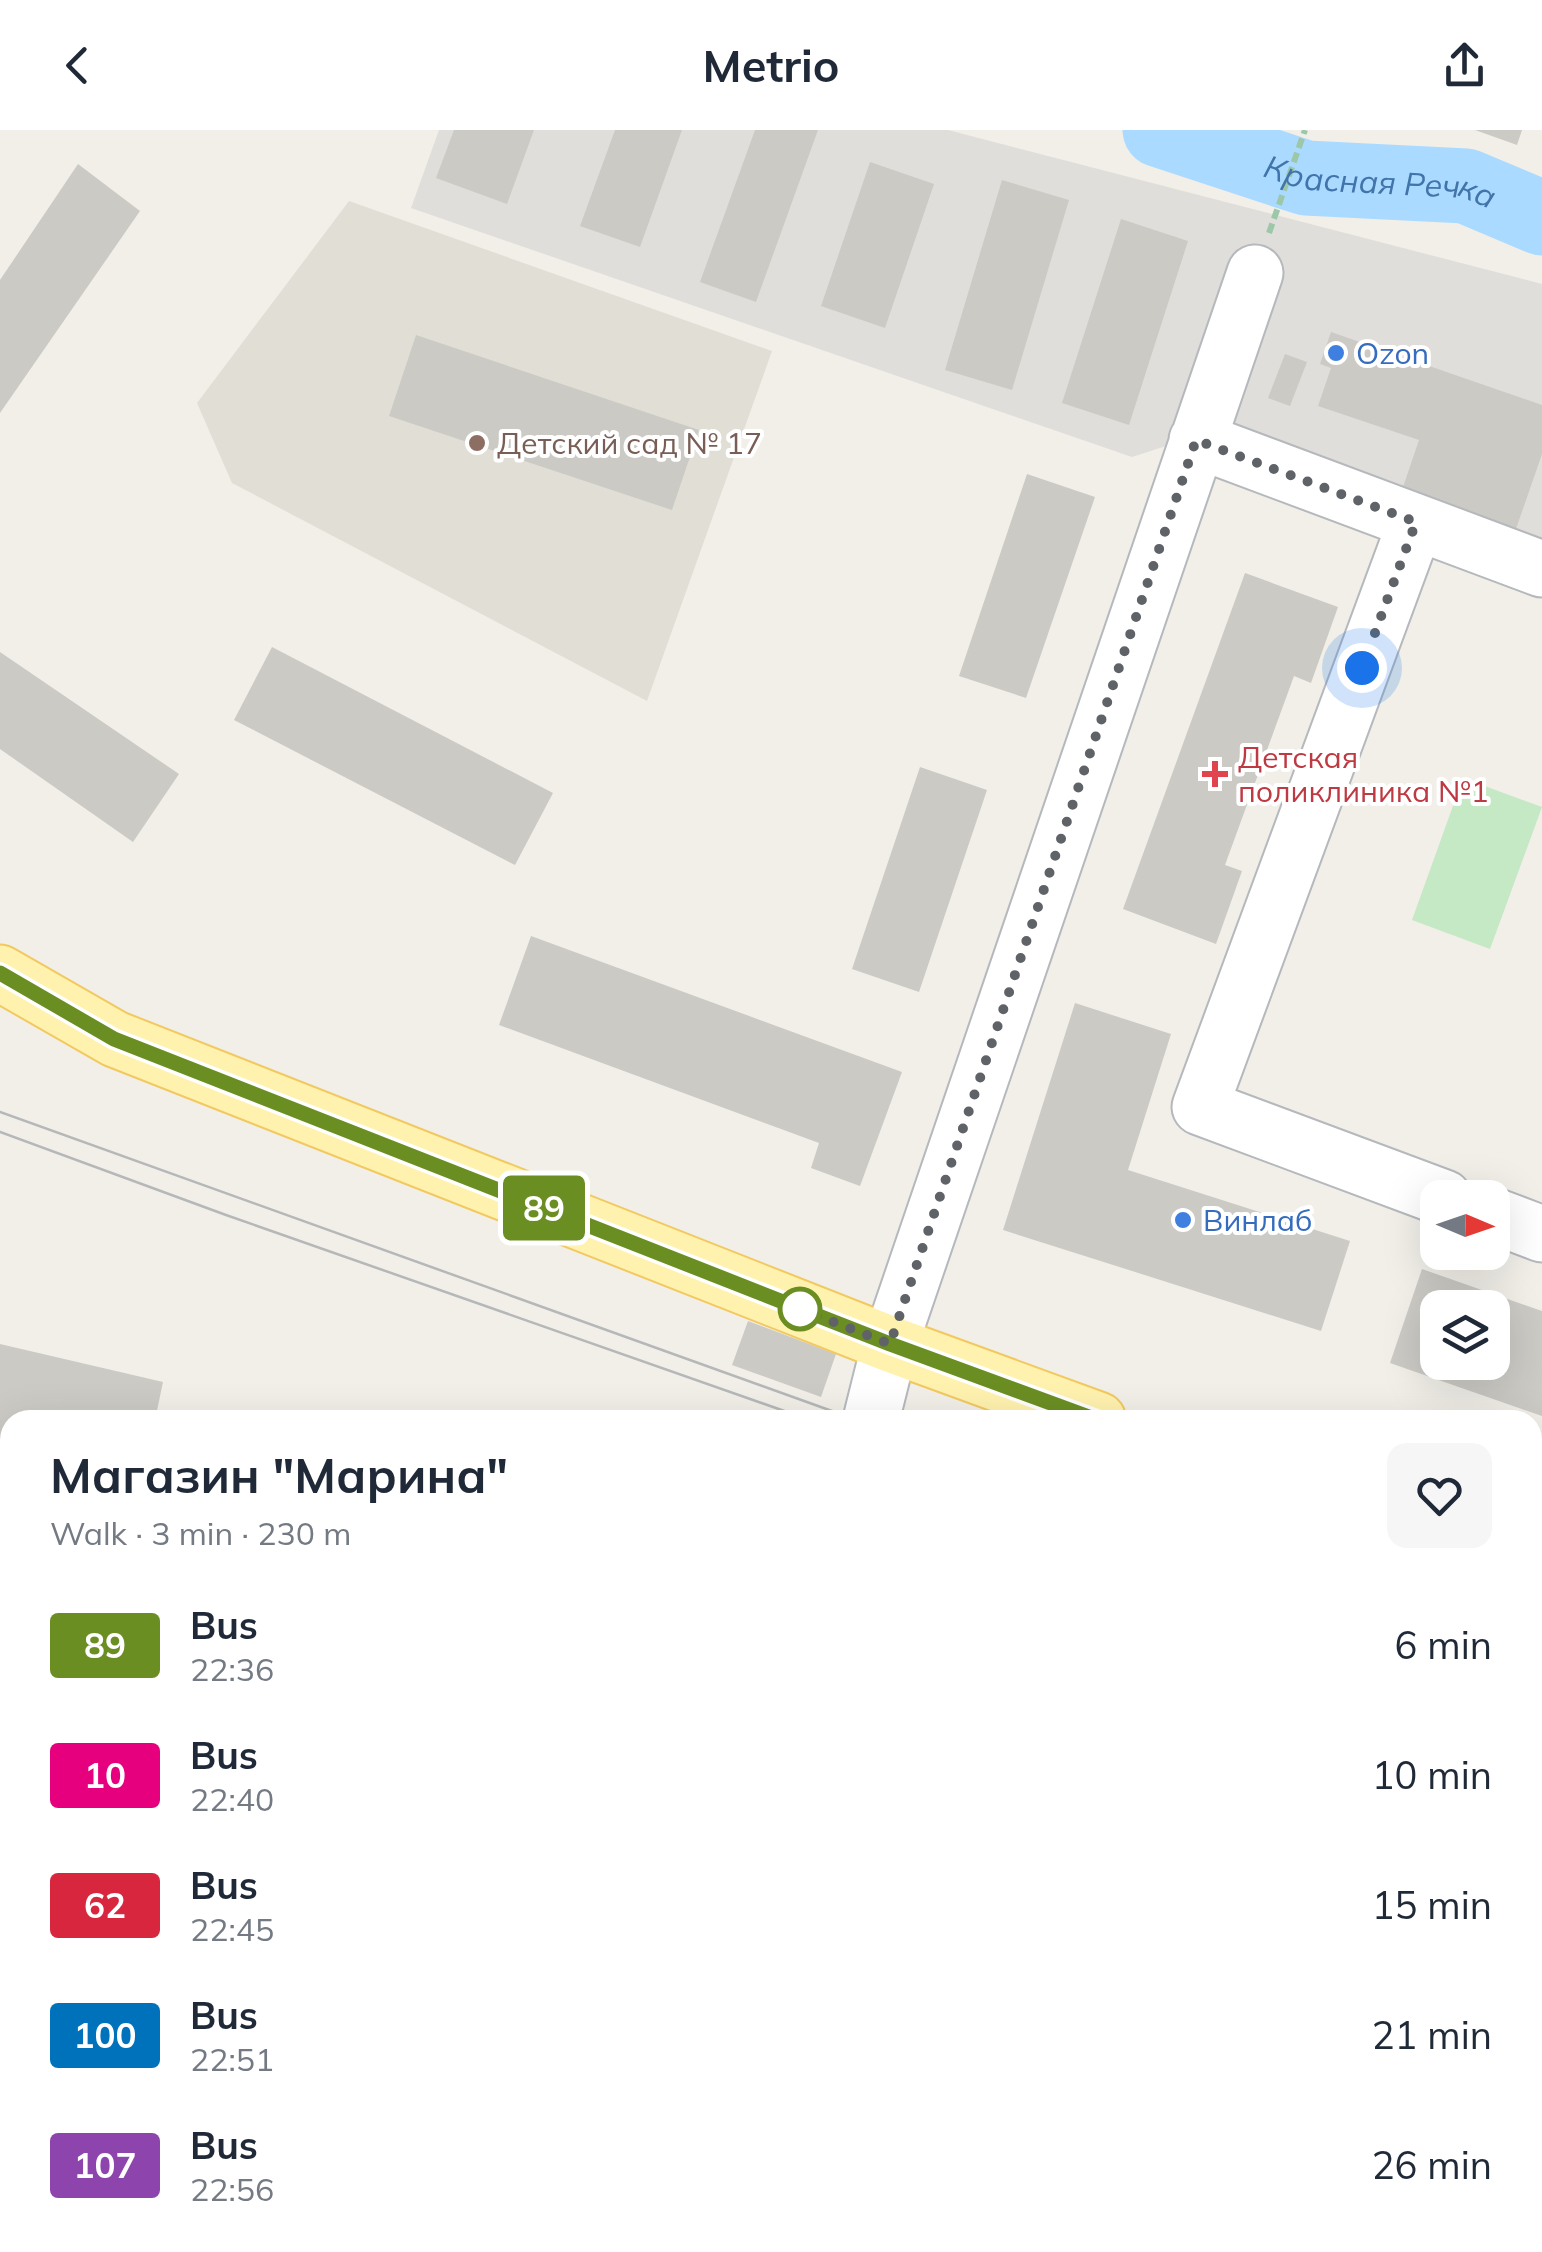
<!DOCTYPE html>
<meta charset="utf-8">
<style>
body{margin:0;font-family:Mulish,sans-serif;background:#f6f6f7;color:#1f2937;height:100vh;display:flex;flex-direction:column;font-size:38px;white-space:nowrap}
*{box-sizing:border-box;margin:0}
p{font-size:32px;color:#747a83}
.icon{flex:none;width:55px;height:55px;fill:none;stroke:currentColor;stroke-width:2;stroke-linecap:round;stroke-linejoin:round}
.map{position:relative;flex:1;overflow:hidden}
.details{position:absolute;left:0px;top:1280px;width:1542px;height:842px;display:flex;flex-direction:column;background:#fff;border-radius:30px 30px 0 0;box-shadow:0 10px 40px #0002}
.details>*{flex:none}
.badge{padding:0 20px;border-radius:8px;font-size:35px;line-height:65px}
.needle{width:65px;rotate:92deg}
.buttons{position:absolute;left:1420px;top:1050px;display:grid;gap:20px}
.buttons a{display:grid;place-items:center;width:90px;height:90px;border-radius:20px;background:#fff;box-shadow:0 10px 40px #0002;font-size:50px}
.you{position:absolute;width:50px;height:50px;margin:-25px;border:8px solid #fff;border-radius:50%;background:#1a73e8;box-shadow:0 0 0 15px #1a73e833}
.map>.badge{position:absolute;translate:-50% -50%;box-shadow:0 0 0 5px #fff}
.round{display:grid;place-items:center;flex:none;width:105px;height:105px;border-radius:20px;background:#f6f6f7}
.head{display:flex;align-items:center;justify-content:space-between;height:170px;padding:0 50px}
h1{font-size:48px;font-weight:700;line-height:75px}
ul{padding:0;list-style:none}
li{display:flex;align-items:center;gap:30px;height:130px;padding:0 50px}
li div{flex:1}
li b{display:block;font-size:38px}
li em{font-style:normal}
li .badge{min-width:110px;font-weight:700;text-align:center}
header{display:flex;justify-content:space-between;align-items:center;height:130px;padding:0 50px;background:#fff;font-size:45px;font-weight:700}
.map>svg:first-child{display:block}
</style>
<header><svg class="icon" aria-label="back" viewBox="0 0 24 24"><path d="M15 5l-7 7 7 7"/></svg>Metrio<svg class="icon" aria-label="share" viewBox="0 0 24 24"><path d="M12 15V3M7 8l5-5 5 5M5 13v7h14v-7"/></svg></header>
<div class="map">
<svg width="1542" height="2122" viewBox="0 0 1542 2122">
<rect width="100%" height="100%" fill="#f1efe8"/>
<!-- industrial -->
<path fill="#e0deda" d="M439 0H948L1542 154V417L1212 301 1132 327 411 78Z"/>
<!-- education -->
<path fill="#e1ded6" d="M349 71 772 221 647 571 232 353 197 273Z
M0 1758 10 1760V2112L574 2113 572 2122H0Z"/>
<!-- green -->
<path fill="#c5e8c5" d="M1463 648 1542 677 1490 819 1412 790Z"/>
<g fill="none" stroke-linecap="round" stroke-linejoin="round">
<!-- river -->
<path stroke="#aadaff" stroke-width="75" id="s1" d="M1160 0 1306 48 1466 56 1542 88"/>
</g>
<!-- building -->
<path fill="#cccac5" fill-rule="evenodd" d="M454 0H534L507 74 436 48Z
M615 0H682L640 117 580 96Z
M755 0H818L756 172 700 152Z
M1475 0H1522L1517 15Z
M870 32 934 54 885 198 821 176Z
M78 34 140 81 0 283V150Z
M1002 50 1069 70 1012 260 945 240Z
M1121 89 1188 111 1129 295 1062 273Z
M1331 202 1542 275V324L1516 399 1402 360 1419 310 1318 276 1331 238 1320 234Z
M416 205 699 300 672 380 389 286Z
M1285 224 1307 232 1290 276 1268 268Z
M1027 344 1095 367 1026 568 959 546Z
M1245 443 1338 477 1311 553 1294 546 1225 735 1242 741 1216 814 1123 779Z
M272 517 553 663 515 735 234 590Z
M0 522 179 644 133 712 0 619Z
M920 637 987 660 919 862 852 839Z
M531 806 902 942 860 1056 811 1038 819 1013 499 895Z
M1075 873 1171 904 1128 1040 1350 1111 1321 1201 1003 1100Z
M1422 1139 1542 1181V1286L1390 1233ZM1438 1178H1492V1232H1438Z
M748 1191 836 1224 821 1267 732 1235Z
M0 1214 163 1252 155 1290H10V1314L0 1311Z
M0 1593 10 1595V1687L0 1685Z
M1532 1663 1542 1666V1772L1532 1769Z
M218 2112H407L404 2122H216Z
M797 2112H826L824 2122H795Z"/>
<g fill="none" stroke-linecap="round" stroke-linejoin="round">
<defs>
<path id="minor" d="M1197 310 1542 439
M1416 392 1200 977 1444 1068
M1492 1085 1542 1104
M871 1290 890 1214 1255 143
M0 1723 10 1726
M1532 1983 1542 1986
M661 2122 663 2112
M1264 2122 1267 2112"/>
<path id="major" d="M0 843 115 909 890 1214 1098 1290
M1532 1448 1542 1451"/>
</defs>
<!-- minor casing -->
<use href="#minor" stroke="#b5b8bc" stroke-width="59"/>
<!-- major casing -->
<use href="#major" stroke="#f2c960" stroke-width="59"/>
<!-- path -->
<path stroke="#9cc7a9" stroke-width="6" stroke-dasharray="10 5" stroke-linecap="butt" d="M1269 103 1305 0"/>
<!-- minor -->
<use href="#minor" stroke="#fff" stroke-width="55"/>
<!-- major -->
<use href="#major" stroke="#fff2af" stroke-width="55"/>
<!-- tram -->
<path stroke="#b6b7b8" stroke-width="2.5" d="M0 982 857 1290
M0 1002 226 1085 810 1290
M1532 1532 1542 1535
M1532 1550 1542 1554"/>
</g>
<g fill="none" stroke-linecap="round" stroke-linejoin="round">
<defs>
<path id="line" d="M0 843 114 909 890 1214 1097 1290"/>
</defs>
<!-- line casing -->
<use href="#line" stroke="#fff" stroke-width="22"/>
<!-- line -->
<use href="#line" stroke="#6b8e23" stroke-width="15"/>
<!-- walk -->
<path stroke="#5f6368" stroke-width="10" stroke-dasharray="0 18" d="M800 1179 890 1214 1196 310 1416 392 1362 538"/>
</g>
<!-- markers -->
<g fill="#3f7fe0" stroke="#fff" stroke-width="4">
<circle cx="1336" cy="223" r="10"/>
<circle cx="1183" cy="1090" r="10"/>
</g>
<circle fill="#8d6e63" stroke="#fff" stroke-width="4" cx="477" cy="313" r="10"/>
<path fill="#e0444e" stroke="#fff" stroke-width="4" d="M1210 629h10v10h10v10h-10v10h-10v-10h-10v-10h10z"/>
<circle fill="#fff" stroke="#6b8e23" stroke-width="5" cx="800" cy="1179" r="20"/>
<g text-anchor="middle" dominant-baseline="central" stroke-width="8" stroke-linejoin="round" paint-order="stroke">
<!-- shop labels -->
<g font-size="30" fill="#366cbe" stroke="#fff" text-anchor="start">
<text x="1356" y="223">Ozon</text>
<text x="1203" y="1090">Винлаб</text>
</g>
<!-- education labels -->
<g font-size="30" fill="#785e54" stroke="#fff" text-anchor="start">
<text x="497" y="313">Детский сад № 17</text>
</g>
<!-- health labels -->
<g font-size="30" fill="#be3a42" stroke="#fff" text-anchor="start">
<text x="1238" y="627">Детская<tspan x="1238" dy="34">поликлиника №1</tspan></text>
</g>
<!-- water labels -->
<g font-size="32" font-style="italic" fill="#4174aa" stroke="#fff">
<text stroke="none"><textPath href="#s1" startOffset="228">Красная Речка</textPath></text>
</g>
</g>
</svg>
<div class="buttons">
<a><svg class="needle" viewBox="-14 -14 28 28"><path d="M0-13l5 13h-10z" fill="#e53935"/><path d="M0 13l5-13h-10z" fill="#747a83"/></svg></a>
<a><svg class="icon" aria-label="layers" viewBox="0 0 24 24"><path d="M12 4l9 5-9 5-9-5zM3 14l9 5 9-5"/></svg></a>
</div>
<div class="you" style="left:1362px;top:538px"></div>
<b class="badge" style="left:544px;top:1078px;background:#6b8e23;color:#fff">89</b>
<section class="details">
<div class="head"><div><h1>Магазин &quot;Марина&quot;</h1><p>Walk · 3 min · 230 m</p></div><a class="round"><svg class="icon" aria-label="heart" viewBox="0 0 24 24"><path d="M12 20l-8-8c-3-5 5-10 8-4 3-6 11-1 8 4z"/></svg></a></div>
<ul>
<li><span class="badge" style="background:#6b8e23;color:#fff">89</span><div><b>Bus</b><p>22:36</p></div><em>6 min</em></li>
<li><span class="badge" style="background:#e6007e;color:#fff">10</span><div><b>Bus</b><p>22:40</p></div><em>10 min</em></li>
<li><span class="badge" style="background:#d7263d;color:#fff">62</span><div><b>Bus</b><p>22:45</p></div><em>15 min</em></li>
<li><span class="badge" style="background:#0072bc;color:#fff">100</span><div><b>Bus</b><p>22:51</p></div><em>21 min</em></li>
<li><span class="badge" style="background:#8e44ad;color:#fff">107</span><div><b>Bus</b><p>22:56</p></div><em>26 min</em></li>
</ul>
</section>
</div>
